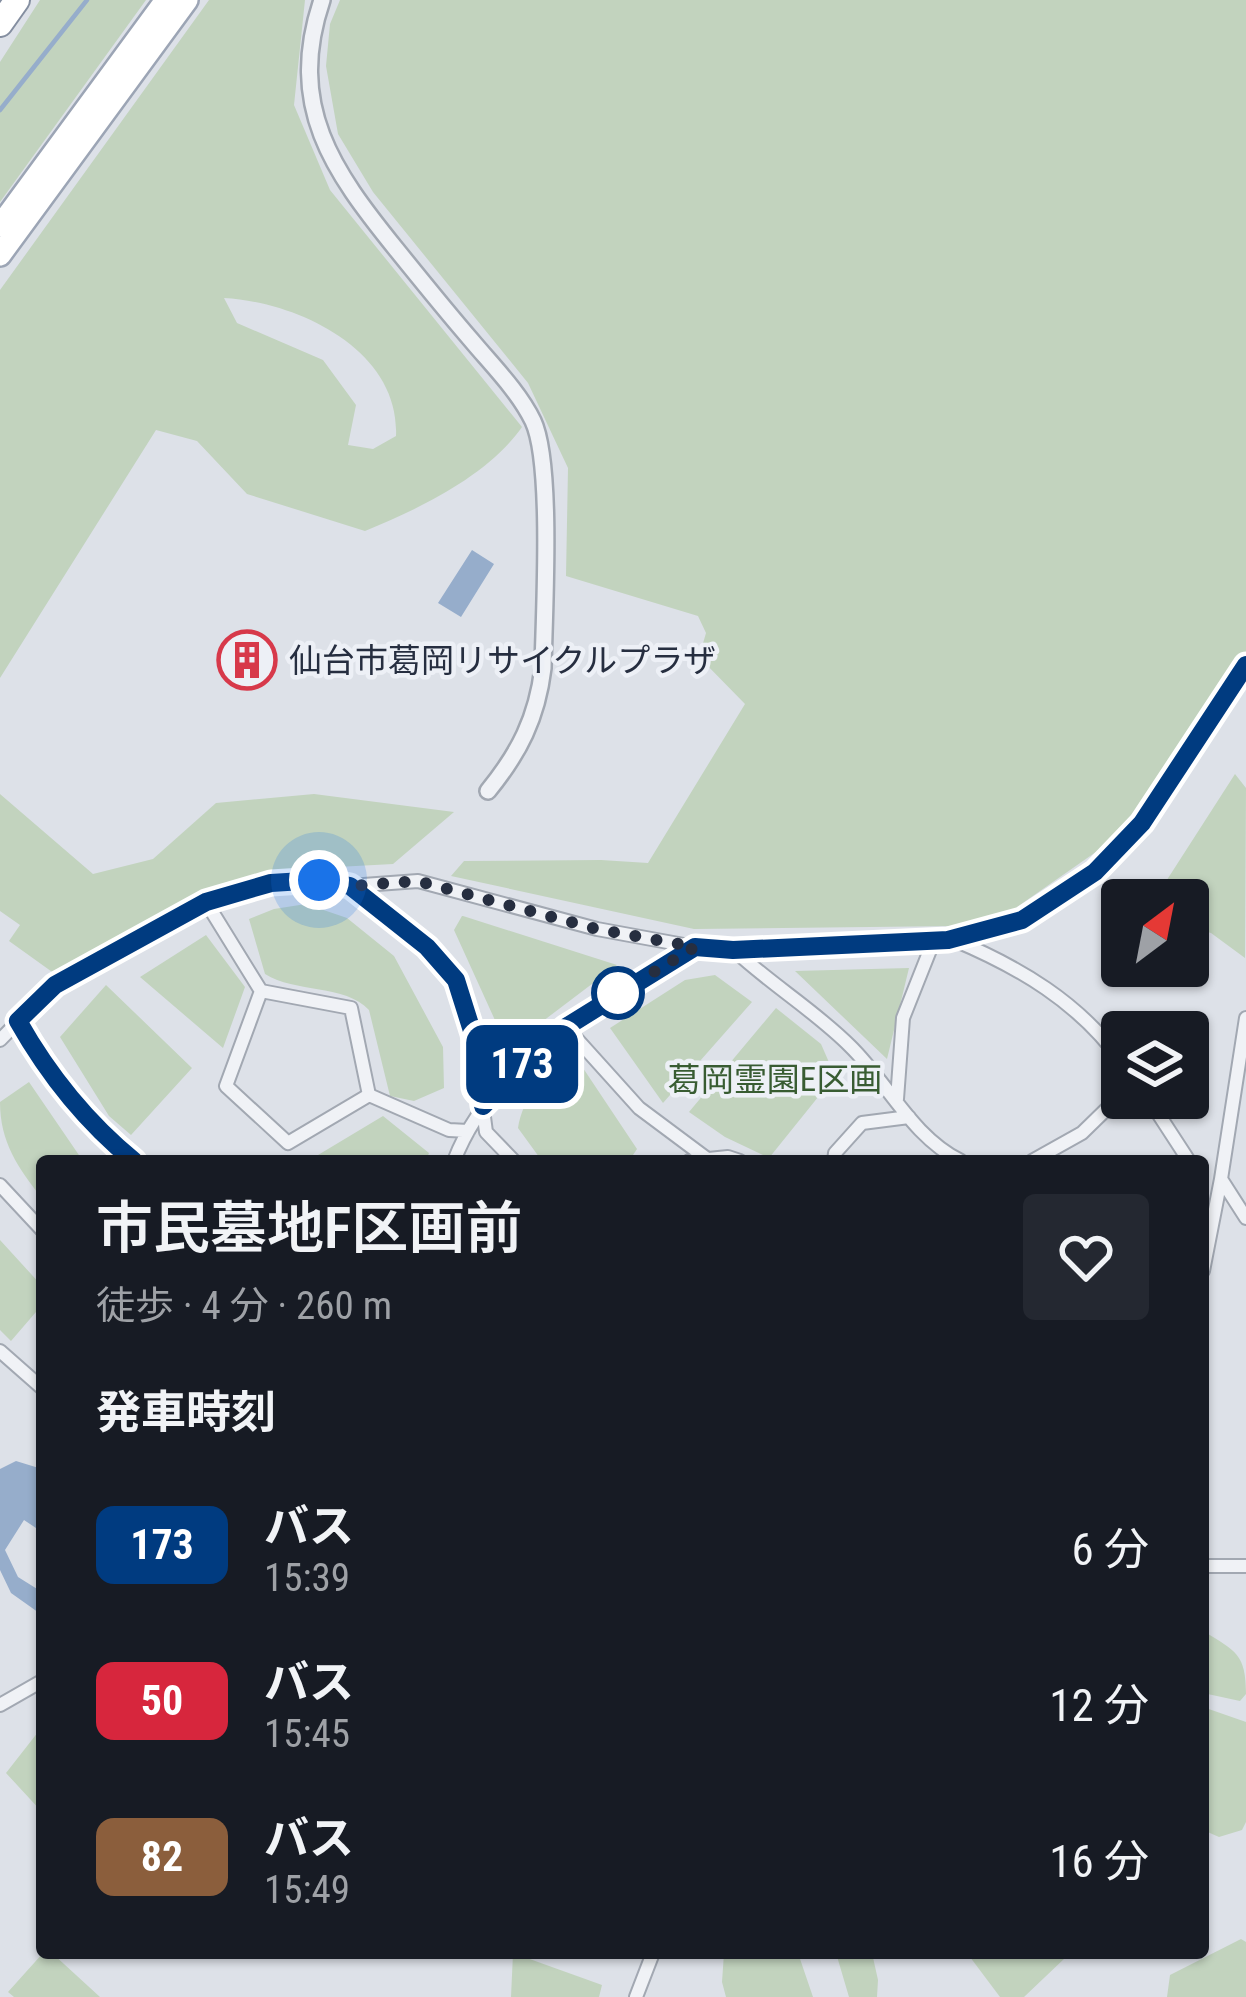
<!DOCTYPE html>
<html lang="ja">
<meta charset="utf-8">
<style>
body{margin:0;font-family:"Roboto Condensed","Noto Sans JP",sans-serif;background:#242831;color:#f1f3f6;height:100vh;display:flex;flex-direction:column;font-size:45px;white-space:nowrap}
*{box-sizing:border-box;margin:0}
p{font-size:39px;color:#9ea1a6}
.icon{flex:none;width:66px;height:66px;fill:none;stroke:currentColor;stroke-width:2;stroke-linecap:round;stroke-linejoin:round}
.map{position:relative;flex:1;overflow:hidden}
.sheet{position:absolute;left:36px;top:1155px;width:1173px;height:804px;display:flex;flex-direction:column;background:#171b24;border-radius:12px;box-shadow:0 3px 9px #0004}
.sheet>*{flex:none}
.badge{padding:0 24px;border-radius:18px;font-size:42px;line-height:78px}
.needle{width:78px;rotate:32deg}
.tools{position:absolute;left:1101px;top:879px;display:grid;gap:24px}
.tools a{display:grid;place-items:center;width:108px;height:108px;border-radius:12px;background:#171b24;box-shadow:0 3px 9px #0004;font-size:60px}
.you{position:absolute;width:60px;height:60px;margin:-30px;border:9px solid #fff;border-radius:50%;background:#1a73e8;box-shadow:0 0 0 18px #1a73e833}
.map>.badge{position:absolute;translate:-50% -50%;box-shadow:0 0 0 6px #fff}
h2{padding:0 60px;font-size:45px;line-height:108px}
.round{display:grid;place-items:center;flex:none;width:126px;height:126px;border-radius:12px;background:#242831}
.headline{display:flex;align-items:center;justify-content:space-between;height:204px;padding:0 60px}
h1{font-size:57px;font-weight:600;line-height:90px}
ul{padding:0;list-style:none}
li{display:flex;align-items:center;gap:36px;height:156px;padding:0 60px}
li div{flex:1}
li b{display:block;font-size:45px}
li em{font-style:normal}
li .badge{min-width:132px;font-weight:700;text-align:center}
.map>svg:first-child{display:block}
</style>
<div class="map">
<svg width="1246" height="1997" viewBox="0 0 1246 1997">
<rect width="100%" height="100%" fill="#dde1e8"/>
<!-- green -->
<path fill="#c2d3be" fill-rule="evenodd" d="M40 0H146L0 202V62Z
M209 0H305L294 105 330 190 522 427C488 476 419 509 365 531L247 494 197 441 156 430 0 678V290ZM224 298C298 302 400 350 396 436L373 449 348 445 356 405 323 360 237 323Z
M340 0H1246V654L1228 670 1148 796 1103 847 1010 912 955 926 694 929 451 876 464 861 601 860 648 863 745 704 699 657 706 633 698 616 566 576 568 468 528 383 373 192 338 134 326 66 330 24Z
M1235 774 1246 788 1245 958 1211 933 1188 927V900H1154Z
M0 794 93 874 153 859 216 803 314 794 454 812 393 864 281 870 205 890 55 974 9 941 20 925 0 911Z
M306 904 347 918 394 956 443 1047 444 1088 414 1101 390 1096 369 1010C345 984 295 993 265 974L249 919 274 909Z
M462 916H463L617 965 514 1043 504 1040 454 930Z
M206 935 245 987 223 1048 140 977Z
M909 968 887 1059 795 971Z
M715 975 752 1002 663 1103 610 1028 685 980Z
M106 985 192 1068 131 1135 109 1116 60 1037Z
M776 1008 821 1044 835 1076 769 1158 725 1137 689 1112Z
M571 1050 637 1149 629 1161H542L518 1128C522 1100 546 1066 571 1050Z
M29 1082 83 1161H42V1198C18 1168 0 1142 0 1102Z
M383 1116 429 1153 426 1161H326L318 1155Z
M0 1240 42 1286V1305L11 1341 0 1330Z
M1203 1631C1236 1651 1246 1654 1246 1694L1240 1701 1203 1693Z
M1203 1707 1246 1722V1822L1242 1830 1219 1837 1203 1830Z
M42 1727V1812L6 1773Z
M1241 1939 1246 1942V1997H1167L1170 1975Z
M43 1953H52L100 1997H14L8 1992Z
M513 1953 602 1985 599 1997H511Z
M724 1953H798L813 1997H726L722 1982Z
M836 1953H872L878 1980 877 1997H849Z
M967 1953H1061L1065 1958 1024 1997H1000Z"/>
<!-- water -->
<path fill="#96adcb" d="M472 550 494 564 461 617 438 603Z
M16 1461 42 1469V1532L24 1520 5 1550 18 1577 42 1592V1615L11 1593 0 1570V1469Z"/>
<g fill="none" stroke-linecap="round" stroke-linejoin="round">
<!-- stream -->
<path stroke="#96adcb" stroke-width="4.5" d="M0 110 87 0"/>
<defs>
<path id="minor" d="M351 887 427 947 456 980 473 1034 486 1132 514 1161
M206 902 261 991 351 1008 369 1095 449 1130 468 1131
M952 939C1019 967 1079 1002 1122 1062
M733 949C770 984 814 1010 850 1046 888 1083 912 1137 961 1161
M261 991 226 1086 288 1143 369 1095
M1246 1018 1221 1179 1246 1218
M18 1021C50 1076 85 1121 135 1161
M566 1027 639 1108 706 1158
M0 1040 54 985 113 950 206 902 271 883 319 880 350 886 418 881 597 929 695 947 733 949 948 940 1022 920 1095 871 1142 823 1246 665
M1148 1098 1189 1161
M897 1099 903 1018 934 940
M454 1161C495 1054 605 1006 694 948
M689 1161 728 1157 740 1161
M834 1161 835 1153 862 1123 909 1117
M1032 1161 1082 1133 1122 1094
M0 1185 42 1230
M1203 1271 1221 1179
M0 1351 42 1388
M1203 1566H1246
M0 1705 42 1681
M636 1997 653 1953"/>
<path id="tertiary" d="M322 0C286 106 333 171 396 249 421 280 446 311 472 341 493 366 519 392 533 421 553 463 544 615 543 668 537 718 519 753 488 791"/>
<path id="primary" d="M0 226 166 0
M0 255 187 0"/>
<path id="motorway" d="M0 24 17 0"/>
</defs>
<!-- minor casing -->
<use href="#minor" stroke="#a2a8b2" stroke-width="16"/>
<!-- tertiary casing -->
<use href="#tertiary" stroke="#a2a8b2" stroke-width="20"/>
<!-- primary casing -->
<use href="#primary" stroke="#9ca5b5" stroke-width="26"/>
<!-- motorway casing -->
<use href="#motorway" stroke="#848ea0" stroke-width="28"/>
<!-- minor -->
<use href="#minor" stroke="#f0f2f6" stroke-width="12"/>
<!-- tertiary -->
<use href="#tertiary" stroke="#f0f2f6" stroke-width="15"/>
<!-- primary -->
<use href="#primary" stroke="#fff" stroke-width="21"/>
<!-- motorway -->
<use href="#motorway" stroke="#fff" stroke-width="24"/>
</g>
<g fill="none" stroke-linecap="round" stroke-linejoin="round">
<defs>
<path id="line" d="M134 1161C85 1121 49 1076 18 1021L55 985 206 902 271 883 319 880 350 886 427 947 456 980 473 1034 483 1106 532 1055 566 1027 695 947 733 950 948 940 1022 920 1095 872 1142 823 1246 665"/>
</defs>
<!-- line casing -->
<use href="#line" stroke="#fff" stroke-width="27"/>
<!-- line -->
<use href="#line" stroke="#003b80" stroke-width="18"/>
<!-- walk -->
<path stroke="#262e40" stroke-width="12" stroke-dasharray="0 21.6" d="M319 880 350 886 418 881 597 929 695 947 601 1004 618 993"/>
</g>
<!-- icons -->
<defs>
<symbol id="building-ring" viewBox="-11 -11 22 22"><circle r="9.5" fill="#edf0f6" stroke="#d7394a" stroke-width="1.5"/><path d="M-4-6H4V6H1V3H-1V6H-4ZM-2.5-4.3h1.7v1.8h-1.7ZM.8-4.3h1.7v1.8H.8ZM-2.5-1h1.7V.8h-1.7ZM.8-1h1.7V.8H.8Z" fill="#d7394a"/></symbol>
</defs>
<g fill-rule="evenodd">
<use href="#building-ring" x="214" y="627" width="66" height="66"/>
</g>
<!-- markers -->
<circle fill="#fff" stroke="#003b80" stroke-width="6" cx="618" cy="993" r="24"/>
<g text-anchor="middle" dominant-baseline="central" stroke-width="9" stroke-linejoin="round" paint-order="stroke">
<!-- poi labels -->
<g font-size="33" fill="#262e40" stroke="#edf0f6" text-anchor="start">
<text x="289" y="660">仙台市葛岡リサイクルプラザ</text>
</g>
<!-- park labels -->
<g font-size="33" fill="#385c32" stroke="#edf0f6">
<text x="775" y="1079">葛岡霊園E区画</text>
</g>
</g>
</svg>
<div class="tools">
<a><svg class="needle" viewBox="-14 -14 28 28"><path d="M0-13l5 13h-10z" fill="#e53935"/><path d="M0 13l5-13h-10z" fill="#9ea1a6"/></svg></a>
<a><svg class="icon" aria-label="layers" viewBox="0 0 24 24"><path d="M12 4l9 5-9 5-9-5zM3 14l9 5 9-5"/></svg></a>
</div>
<div class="you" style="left:319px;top:880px"></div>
<b class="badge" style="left:522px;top:1064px;background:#003b80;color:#fff">173</b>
<section class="sheet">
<div class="headline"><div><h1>市民墓地F区画前</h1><p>徒歩 · 4 分 · 260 m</p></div><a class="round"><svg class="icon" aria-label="heart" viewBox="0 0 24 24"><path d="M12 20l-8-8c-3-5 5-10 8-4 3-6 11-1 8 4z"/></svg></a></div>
<h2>発車時刻</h2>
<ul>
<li><span class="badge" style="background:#003b80;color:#fff">173</span><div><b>バス</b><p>15:39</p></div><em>6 分</em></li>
<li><span class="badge" style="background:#d7263d;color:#fff">50</span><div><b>バス</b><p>15:45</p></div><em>12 分</em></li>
<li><span class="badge" style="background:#8b5e3c;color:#fff">82</span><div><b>バス</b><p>15:49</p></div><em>16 分</em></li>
</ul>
</section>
</div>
